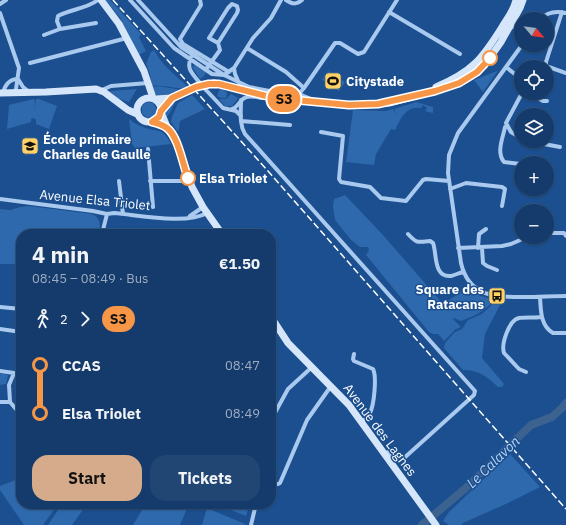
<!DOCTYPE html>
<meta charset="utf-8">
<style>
body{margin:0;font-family:"IBM Plex Sans",sans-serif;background:#214673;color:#f1f3f6;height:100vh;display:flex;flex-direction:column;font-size:15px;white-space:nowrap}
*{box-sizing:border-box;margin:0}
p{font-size:13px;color:#9dadc1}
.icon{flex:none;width:22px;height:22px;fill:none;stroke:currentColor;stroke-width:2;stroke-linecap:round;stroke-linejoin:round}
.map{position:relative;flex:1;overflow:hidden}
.panel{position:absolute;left:16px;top:229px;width:260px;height:280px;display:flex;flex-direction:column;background:#143b6b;border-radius:16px;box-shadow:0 1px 3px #0004,0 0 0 1px #33557e}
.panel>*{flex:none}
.badge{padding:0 8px;border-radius:13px;font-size:14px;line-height:26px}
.needle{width:26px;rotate:119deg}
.controls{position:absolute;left:514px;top:12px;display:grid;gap:8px}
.controls a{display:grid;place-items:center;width:40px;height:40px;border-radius:50%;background:#143b6b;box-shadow:0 1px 3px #0004,0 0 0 1px #33557e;font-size:20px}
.map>.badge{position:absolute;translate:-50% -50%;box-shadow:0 0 0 2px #fff}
.legs{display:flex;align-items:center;gap:6px;height:44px;padding:0 16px;font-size:13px}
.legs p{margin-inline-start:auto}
.head{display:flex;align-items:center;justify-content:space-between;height:68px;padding:0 16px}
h1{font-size:22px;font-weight:800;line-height:30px}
.action{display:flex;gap:8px;margin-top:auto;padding:8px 16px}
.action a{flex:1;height:46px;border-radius:16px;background:#d6ab8b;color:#111;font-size:16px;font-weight:800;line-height:46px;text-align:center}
.action a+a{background:#214673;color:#f1f3f6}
ul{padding:0 16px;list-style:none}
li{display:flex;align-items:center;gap:14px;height:48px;font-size:15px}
li i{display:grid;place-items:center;width:6px;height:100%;margin:0 5px;background:currentColor}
li i::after{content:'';width:10px;height:10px;margin:-5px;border:3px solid;border-radius:50%;background:#143b6b}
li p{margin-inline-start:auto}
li:first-child i{background:linear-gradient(#0000 50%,currentColor 0)}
li:last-child i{background:linear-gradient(currentColor 50%,#0000 0)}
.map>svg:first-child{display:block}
</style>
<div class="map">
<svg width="566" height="525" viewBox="0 0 566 525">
<rect width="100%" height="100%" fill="#1b4f8f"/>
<!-- green -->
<path fill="#2e69ad" d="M105 0H110L141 34 139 37 146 51 139 55 120 18Z
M154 50C161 64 175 75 187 86L184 88C172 89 163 84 152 86L150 74 146 64 151 52Z
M195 65 206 72 204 76 200 79 192 67Z
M328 71 345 82 339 91 322 80Z
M497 71V72L483 92 474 80Z
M158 86 182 90C173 94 162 100 154 93L153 87Z
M220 88 223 89 227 93 226 98H221L217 96Z
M137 89 129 102 119 99 109 91Z
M231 94 238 98 237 100 232 106H225L219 99H226Z
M192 95 205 109 180 121 179 129 178 132 171 122 172 117 178 103Z
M34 99 35 101 34 112 36 99H39L57 106 49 129 36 124V120L34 118 31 119V122L7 129 9 105Z
M177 99C173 105 171 114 166 117V109L173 100Z
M146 102 153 103 156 108 157 109V112L154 117 147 118 142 113V106Z
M416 102 433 107V113L425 111 427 108 423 105 421 108C406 106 401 118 395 130L391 129 376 154 374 165 346 162 353 110 386 111 393 109 397 115 394 109Z
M129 119C133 122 137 125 143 127 157 133 162 126 171 144L135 148 132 144Z
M345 195 383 235 443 304 464 290 466 292 471 288 481 296 495 300C483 312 477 315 461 321L454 318 453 319 461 327 454 330V331L444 341 438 334H433L429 332 366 255 369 250 368 247H360L351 240 335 220 333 207 334 199Z
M29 206 92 214C101 218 101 226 98 234H21V264H0V209L10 210 20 207Z
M497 300 502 301 485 334 482 358 504 384 502 387H498C487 377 480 370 463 370L444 348 445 343 455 332 462 329 468 320 482 314Z
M0 374H4L8 375 6 384 0 385Z
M510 454 540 487 508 503 463 523 461 525H449L443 521 449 512Z
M21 478V504H58L43 525H24L0 490V486Z
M62 504H87L72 525H48Z
M143 504H189L180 525H133L142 510Z
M215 504H250L246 516Z
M207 508 245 524V525H202Z"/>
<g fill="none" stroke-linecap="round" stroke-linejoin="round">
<!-- river -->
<path stroke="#3c6290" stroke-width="8" d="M422 525 467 487 531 425 552 417 563 407 566 403"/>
<!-- street -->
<path stroke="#a9c9ee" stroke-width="4" d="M130 0 174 48 212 74 224 75 234 68 253 38 271 18 281 0
M138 0 181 47 224 75 249 87 280 93 299 94 311 99
M200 0 201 5 180 39 183 44 229 72
M286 0C292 4 296 5 302 0
M0 4 6 0
M389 12 460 54
M562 12 546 62V66L566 73
M0 13 19 68 16 89 14 92
M541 19C548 11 557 11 566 13
M96 23 60 29 57 21 58 16C71 9 86 9 98 0
M509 26 521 29
M44 35 60 29
M522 45 458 133 449 155 448 173 461 263C469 298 497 297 525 297 539 297 552 296 566 296
M247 48 286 72 304 88
M191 57C186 69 192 73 199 82
M30 63 127 38
M506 67 516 75 521 81
M207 68 220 50 218 43 237 13 238 10 237 6 232 4 228 8 209 38 218 43
M234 68 235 74 239 83
M102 90 111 86 148 83
M206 90 223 108 236 111 241 116
M3 93C5 85 9 79 18 79L23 87 28 91
M529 93 543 101H547
M298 95 304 88 335 43H340L358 54 364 52 397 0
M241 100C241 112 239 124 245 134L475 391 474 395 403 459H397L388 452 384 454
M232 109C239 107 240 98 247 97 252 95 259 98 264 98
M241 121 290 125
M507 126 505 127C503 138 496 152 504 162L521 164
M321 132 343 136 339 179 341 182 370 187 381 198 406 201 423 180 426 179 449 181
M521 138 511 132 506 123 522 93
M528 141 560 147
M148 149 153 207
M119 181 123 214
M150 181H190
M450 189 466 183 502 187 505 189 502 206
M0 199 93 211 107 214 114 213C139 215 186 225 207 213
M190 216 203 207
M547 233H564L566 236
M102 234 107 214
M408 234C417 244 418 242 430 241L433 243C437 253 433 278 451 276 455 275 459 273 463 272
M458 248 502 246 511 244 527 237
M478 248 479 234 486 229
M482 248 483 263 487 266 497 270
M540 297C541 310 540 325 553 333H566
M0 307 21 309
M0 329 21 332
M354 354 353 359 354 361 373 369C377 377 374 405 370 413 368 417 365 419 361 422
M0 371 14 373 9 385 10 402
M526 372 519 369 504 353C501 344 509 320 519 318 526 317 534 318 541 317
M0 402H10L21 415
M271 420 288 389 312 367
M271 484H278L280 483 307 420 331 386
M251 525 256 504"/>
<!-- secondary -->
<path stroke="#d6e6fa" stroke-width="7" d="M101 0 119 24 144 71 153 98
M436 87C472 72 482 59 502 27 507 19 514 10 516 0
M0 93 46 92 96 89 104 92 128 110 137 114
M137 110a12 12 0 1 1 24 0a12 12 0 1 1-24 0Z
M156 99 172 98 196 87 214 83 270 97 349 105H364L389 103 435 91 466 79 484 66 501 42 520 8 523 0
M161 112 168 129 177 143 192 187 203 207 222 234
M271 317 288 343 349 405 436 525"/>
<!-- rail -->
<path stroke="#fff" stroke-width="1.5" stroke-dasharray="7 3" stroke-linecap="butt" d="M113 0 268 171 566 509"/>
<!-- street-bridge -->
<path stroke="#a9c9ee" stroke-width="4" d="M199 82 206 90"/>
</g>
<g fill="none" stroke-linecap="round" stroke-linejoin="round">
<defs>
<path id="line-1" d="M188 178C183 165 178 136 167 128 163 125 157 123 152 122L159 117 161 111 172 98 196 87 209 84H219L274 98 349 105 378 104 435 91 459 83 477 72 490 58"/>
</defs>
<!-- line-1 casing -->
<use href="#line-1" stroke="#fff" stroke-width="9"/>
<!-- line-1 -->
<use href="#line-1" stroke="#f79646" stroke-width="6"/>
</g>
<!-- icons -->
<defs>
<symbol id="stadium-square" viewBox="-11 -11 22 22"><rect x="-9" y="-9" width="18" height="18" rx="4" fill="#ffd166" stroke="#1b4f8f"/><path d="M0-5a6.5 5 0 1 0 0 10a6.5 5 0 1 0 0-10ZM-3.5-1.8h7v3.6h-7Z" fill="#111"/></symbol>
<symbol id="school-square" viewBox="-11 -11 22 22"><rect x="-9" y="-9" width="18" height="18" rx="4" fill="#ffd166" stroke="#1b4f8f"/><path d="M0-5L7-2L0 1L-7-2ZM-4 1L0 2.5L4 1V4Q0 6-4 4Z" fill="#111"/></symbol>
<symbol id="bus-square" viewBox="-11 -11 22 22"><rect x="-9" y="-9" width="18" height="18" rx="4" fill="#ffd166" stroke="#1b4f8f"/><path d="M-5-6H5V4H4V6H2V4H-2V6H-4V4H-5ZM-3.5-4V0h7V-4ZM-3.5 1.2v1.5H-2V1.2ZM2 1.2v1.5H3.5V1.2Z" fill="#111"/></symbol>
</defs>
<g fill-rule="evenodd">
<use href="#stadium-square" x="323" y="71" width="20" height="20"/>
<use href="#school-square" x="20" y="136" width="20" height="20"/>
<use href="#bus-square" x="487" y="286" width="20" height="20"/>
</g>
<!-- markers -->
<g fill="#fff" stroke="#f79646" stroke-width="2">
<circle cx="490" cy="58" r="7"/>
<circle cx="188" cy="178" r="7"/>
</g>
<g text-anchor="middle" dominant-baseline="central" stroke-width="3" stroke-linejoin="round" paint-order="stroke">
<!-- poi labels -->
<g font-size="13" font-weight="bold" fill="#fff" stroke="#1b4f8f" text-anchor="start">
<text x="346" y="81">Citystade</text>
<text x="43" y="139">École primaire<tspan x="43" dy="15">Charles de Gaulle</tspan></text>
<text x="484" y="289" text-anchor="end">Square des<tspan x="484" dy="15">Ratacans</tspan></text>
</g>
<!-- stop labels -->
<g font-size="13" font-weight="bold" fill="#fff" stroke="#1b4f8f" text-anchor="start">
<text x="199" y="178">Elsa Triolet</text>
</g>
<!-- street labels -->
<g font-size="13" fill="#fff" stroke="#1b4f8f">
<text transform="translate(95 200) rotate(6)">Avenue Elsa Triolet</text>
<text transform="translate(380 430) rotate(53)">Avenue des Lagnes</text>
</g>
<!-- water labels -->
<g font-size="14" font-style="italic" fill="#b5d3f5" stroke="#1b4f8f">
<text transform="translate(493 462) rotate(-44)">Le Calavon</text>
</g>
</g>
</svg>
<div class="controls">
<a><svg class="needle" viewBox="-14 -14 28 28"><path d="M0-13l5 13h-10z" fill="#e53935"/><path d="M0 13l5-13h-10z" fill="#9dadc1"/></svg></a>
<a><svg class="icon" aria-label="locate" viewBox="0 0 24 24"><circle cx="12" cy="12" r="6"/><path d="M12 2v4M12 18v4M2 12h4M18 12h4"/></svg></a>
<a><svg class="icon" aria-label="layers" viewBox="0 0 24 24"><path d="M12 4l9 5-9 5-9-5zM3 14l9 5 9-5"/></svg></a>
<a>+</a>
<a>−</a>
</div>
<b class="badge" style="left:284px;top:99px;background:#f79646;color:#111">S3</b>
<section class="panel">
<div class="head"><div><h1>4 min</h1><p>08:45 – 08:49 · Bus</p></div><b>€1.50</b></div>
<div class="legs"><svg class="icon" aria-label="walk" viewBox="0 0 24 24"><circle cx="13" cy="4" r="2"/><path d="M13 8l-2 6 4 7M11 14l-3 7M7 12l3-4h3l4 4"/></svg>2<svg class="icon" aria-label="forward" viewBox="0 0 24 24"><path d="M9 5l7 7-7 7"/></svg><b class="badge" style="background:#f79646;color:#111">S3</b></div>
<ul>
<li><i style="color:#f79646"></i><b>CCAS</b><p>08:47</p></li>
<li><i style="color:#f79646"></i><b>Elsa Triolet</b><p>08:49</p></li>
</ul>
<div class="action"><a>Start</a><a>Tickets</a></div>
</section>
</div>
